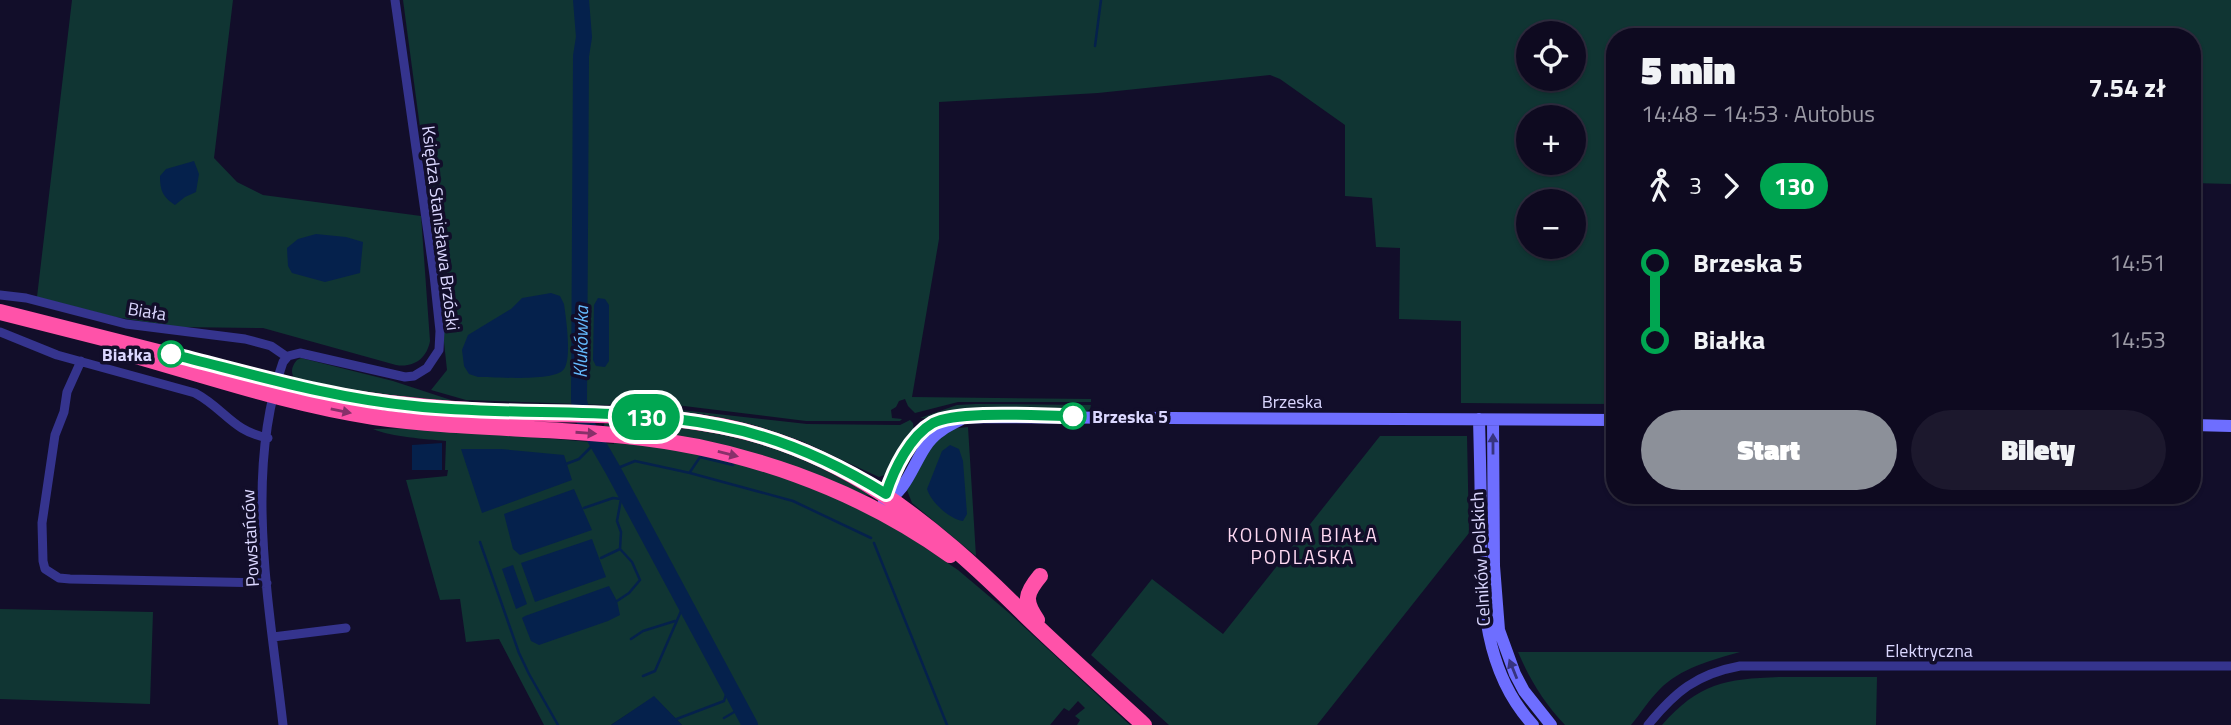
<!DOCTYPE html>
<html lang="pl">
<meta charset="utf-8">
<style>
body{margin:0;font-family:"Titillium Web",sans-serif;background:#1c182d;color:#f1f3f6;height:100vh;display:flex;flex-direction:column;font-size:26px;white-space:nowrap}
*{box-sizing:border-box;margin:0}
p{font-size:23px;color:#9b9aa5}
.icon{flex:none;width:38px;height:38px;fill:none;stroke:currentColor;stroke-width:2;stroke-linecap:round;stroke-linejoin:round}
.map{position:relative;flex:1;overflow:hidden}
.drawer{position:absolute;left:1606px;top:28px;width:595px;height:476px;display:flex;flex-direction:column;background:#0e0a20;border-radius:28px;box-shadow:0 2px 5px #0004,0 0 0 2px #2e2b3e}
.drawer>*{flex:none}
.badge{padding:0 14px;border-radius:23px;font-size:24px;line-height:46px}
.fabs{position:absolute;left:1516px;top:21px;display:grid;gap:14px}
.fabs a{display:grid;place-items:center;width:70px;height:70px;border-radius:50%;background:#0e0a20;box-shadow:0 2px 5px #0004,0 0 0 2px #2e2b3e;font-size:35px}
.map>.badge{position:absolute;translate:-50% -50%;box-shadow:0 0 0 4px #fff}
.legs{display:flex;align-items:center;gap:10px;height:77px;padding:0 35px;font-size:23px}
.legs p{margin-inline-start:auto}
.summary{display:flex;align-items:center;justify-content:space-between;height:119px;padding:0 35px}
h1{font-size:38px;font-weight:800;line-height:52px}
.cta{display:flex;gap:14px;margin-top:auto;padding:14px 35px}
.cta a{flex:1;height:80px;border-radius:42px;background:#8c9099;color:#fff;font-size:28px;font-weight:800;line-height:80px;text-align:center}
.cta a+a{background:#1c182d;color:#f1f3f6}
ul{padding:0 35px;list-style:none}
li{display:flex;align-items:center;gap:24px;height:77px;font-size:26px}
li i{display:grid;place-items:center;width:10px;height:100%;margin:0 9px;background:currentColor}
li i::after{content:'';width:18px;height:18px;margin:-9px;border:5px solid;border-radius:50%;background:#0e0a20}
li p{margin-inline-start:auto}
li:first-child i{background:linear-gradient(#0000 50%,currentColor 0)}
li:last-child i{background:linear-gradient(currentColor 50%,#0000 0)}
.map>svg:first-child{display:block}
</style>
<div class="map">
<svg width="2231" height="725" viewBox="0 0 2231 725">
<rect width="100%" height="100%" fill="#120e2a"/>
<!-- green -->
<path fill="#103533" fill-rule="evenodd" d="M72 0H233L214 158 237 182 263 195 421 216 430 341C427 358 414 368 396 365L263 328 178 327 115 317 37 297Z
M403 0H2231V184L2193 183V37H1615V404L1461 403V321L1399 319 1400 248 1376 247 1372 198 1345 196V125L1280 79 1270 75 1098 93 939 102V239L912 397 1091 399V402H958L915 413 908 406 905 399 899 401 896 407 891 410 892 418 902 419 900 421H806L643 401 607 405 466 400 431 390 447 370 425 165ZM1528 33H1573V79H1528ZM1528 117H1573V163H1528ZM1528 201H1573V247H1528Z
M301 358 393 381 457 402 525 406 436 404 382 399 300 384C291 377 289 369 297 360Z
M957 405 976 404 1091 405 1090 409 1086 412 963 411 931 419 920 418Z
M654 407 807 424 900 425 910 420 913 423 914 431 890 473 879 477 801 441 753 425 701 414 637 408Z
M605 418 697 425 806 456 872 496 864 495C779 455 698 436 604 426Z
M968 427 976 556 912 503 907 490 929 448 951 429Z
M416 428 591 442 614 444V441L660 445 753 465 875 514 958 570 1009 613 1130 725H1077L1080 720 1075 716 1085 708 1078 701 1069 711 1064 708 1050 725H682L654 697 611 725H544L499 639 466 642 460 599 440 600 406 480 447 476 448 470H445L446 441C425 439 392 437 373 429Z
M1380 436H1467L1469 533 1317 725H1169L1091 655 1152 579 1223 634Z
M0 609 153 612 150 704 0 699Z
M1518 652H1740C1712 660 1680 668 1659 690 1649 700 1641 713 1631 725H1565C1544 703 1530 680 1518 652Z
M1779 677H1877L1876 725H1662C1699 683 1725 679 1779 677Z"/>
<!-- water -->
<path fill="#05214c" d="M194 161 199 174 196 192 185 197 175 205C163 197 160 191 160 176L166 169Z
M316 234 346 237 363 242 360 273 325 282 292 273 288 266 287 248 298 239Z
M551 293 560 296 564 304C566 318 572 358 564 369 556 382 494 377 478 377L469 374 464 366 462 350 468 335 511 309 522 298Z
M598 298 605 299 609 305V361L605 367 596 366 593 360 594 305Z
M442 443V470H412V445Z
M950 445 959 449 963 461 967 514 963 521C949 519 931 502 927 489L942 451Z
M461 449H501L564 455 572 480 482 513Z
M574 489 592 530 520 555 513 549 504 514Z
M592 539 606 577 535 602 521 563Z
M513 565 527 604 516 609 502 569Z
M609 586 617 601 620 615 608 621 539 645 531 641 522 618 525 616Z
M654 696 682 725H611Z"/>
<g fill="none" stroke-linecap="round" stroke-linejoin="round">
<!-- stream -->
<path stroke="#05214c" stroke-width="2.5" d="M1095 46 1101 0
M566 464 579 459 596 442
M613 470 635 461 690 473 793 501 871 538
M690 472 700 457 733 465
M584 508 613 498 621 499
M480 542 519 653 529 674 558 725
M874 543 947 725
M601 558 620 549
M617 601 629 593 640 580 632 562 620 549 621 532 617 521 621 499 626 494
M631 639 643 631 675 621
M643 676 655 671 685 602
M724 718 741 708
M674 720 724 701 729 685"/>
<!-- river -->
<path stroke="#05214c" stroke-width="16" d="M581 0 584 37 581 56 579 401 584 420 613 470 750 725"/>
<!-- street -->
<path stroke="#35348e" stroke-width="9" d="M0 295 26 298 126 324 245 339 271 346 287 357
M0 332 57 355 195 393C225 409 232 431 268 438
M81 361 67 392 64 412 55 435 42 523 43 561 45 569 59 578 70 579 267 583
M273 637 346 628
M283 725C270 608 243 475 283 362L288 356 300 353 405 377 414 376 427 368 439 350 440 331 434 275 395 0
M1648 725C1675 692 1696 674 1740 666H2231"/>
<!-- secondary -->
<path stroke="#6e6eff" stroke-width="12" d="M1479 419C1480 457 1481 495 1481 533 1482 601 1484 672 1533 725
M1493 420 1494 566 1499 630 1515 674 1524 691 1551 725
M2193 425 2231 426
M884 501C906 494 914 461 928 443 936 432 948 426 960 420
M886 504C883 483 909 441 926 428 933 422 942 419 951 417L1615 420"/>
<!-- highway -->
<path stroke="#ff52a9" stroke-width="16" d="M0 312 304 389C385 406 467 411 550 414 602 415 653 415 703 423 837 443 931 522 1024 614 1063 652 1104 688 1144 725
M118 351C202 374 287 404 374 417 457 429 542 427 626 436 742 448 855 487 950 555
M1037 620C1024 601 1025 594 1040 576"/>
</g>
<!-- one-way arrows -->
<defs><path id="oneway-solid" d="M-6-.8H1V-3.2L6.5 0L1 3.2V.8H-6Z" transform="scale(1.75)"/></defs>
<g fill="#88306a">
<use href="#oneway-solid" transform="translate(341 411) rotate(12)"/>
<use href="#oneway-solid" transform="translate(586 433) rotate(4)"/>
<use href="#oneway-solid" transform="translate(728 454) rotate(14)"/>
</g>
<g fill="#37347f">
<use href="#oneway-solid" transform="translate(1493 444) rotate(-90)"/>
<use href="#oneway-solid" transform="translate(1513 669) rotate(-112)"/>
</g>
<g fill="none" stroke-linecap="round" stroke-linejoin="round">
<defs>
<path id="line-1" d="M171 354C252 374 330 398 414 406 515 417 620 406 720 426 780 437 834 462 886 494 894 469 910 436 933 423 958 410 1041 416 1073 416"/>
</defs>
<!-- line-1 casing -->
<use href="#line-1" stroke="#fff" stroke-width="16"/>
<!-- line-1 -->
<use href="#line-1" stroke="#00a651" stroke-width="10"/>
</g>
<!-- markers -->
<g fill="#fff" stroke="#00a651" stroke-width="3.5">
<circle cx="171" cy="354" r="12"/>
<circle cx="1073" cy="416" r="12"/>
</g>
<g text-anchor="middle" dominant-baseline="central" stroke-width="7" stroke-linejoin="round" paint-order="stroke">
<!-- street labels -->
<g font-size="18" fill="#dbd7ff" stroke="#120e2a">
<text transform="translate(441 228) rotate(83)">Księdza Stanisława Brzóski</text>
<text transform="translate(147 311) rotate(9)">Biała</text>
<text x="1292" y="401">Brzeska</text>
<text transform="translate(250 538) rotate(-93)">Powstańców</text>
<text transform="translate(1480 559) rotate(-93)">Celników Polskich</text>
<text x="1929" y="650">Elektryczna</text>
</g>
<!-- stop labels -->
<g font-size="18" font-weight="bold" fill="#dbd7ff" stroke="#120e2a" text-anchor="end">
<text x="152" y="354">Białka</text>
<text x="1092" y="416" text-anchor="start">Brzeska 5</text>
</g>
<!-- water labels -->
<g font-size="19" font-style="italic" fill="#65bbff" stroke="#120e2a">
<text transform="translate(580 342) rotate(-89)">Klukówka</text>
</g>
<!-- neighbourhood labels -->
<g font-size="19" letter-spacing="2" fill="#ffd9f2" stroke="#120e2a">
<text x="1303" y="534">KOLONIA BIAŁA<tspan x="1303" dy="22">PODLASKA</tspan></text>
</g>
</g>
</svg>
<div class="fabs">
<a><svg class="icon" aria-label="locate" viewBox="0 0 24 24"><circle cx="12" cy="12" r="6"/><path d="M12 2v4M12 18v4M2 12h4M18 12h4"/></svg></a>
<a>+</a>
<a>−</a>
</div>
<b class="badge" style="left:646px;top:417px;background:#00a651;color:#fff">130</b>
<section class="drawer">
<div class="summary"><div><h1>5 min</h1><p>14:48 – 14:53 · Autobus</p></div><b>7.54 zł</b></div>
<div class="legs"><svg class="icon" aria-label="walk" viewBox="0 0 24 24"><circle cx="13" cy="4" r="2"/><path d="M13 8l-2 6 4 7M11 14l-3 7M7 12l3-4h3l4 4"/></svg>3<svg class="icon" aria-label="forward" viewBox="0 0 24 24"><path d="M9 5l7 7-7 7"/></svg><b class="badge" style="background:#00a651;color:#fff">130</b></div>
<ul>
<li><i style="color:#00a651"></i><b>Brzeska 5</b><p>14:51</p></li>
<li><i style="color:#00a651"></i><b>Białka</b><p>14:53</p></li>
</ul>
<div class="cta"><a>Start</a><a>Bilety</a></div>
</section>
</div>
